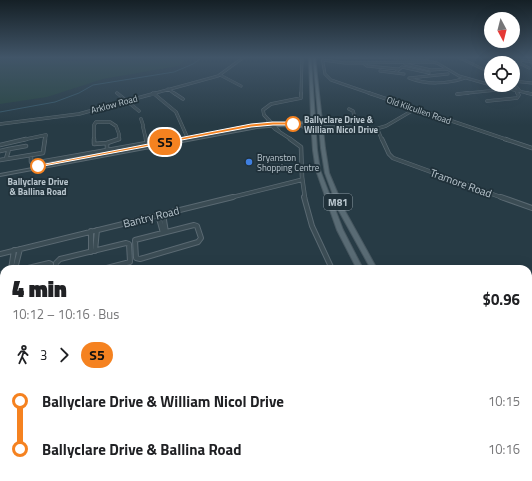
<!DOCTYPE html>
<meta charset="utf-8">
<style>
body{margin:0;font-family:"Titillium Web",sans-serif;background:#f2f2f2;color:#202124;height:100vh;display:flex;flex-direction:column;font-size:15px;white-space:nowrap}
*{box-sizing:border-box;margin:0}
p{font-size:13px;color:#757577}
.icon{flex:none;width:22px;height:22px;fill:none;stroke:currentColor;stroke-width:2;stroke-linecap:round;stroke-linejoin:round}
.map{position:relative;flex:1;overflow:hidden}
.panel{position:absolute;left:0px;top:265px;width:532px;height:216px;display:flex;flex-direction:column;background:#fff;border-radius:12px 12px 0 0;box-shadow:0 4px 16px #0002}
.panel>*{flex:none}
.badge{padding:0 8px;border-radius:13px;font-size:14px;line-height:26px}
.needle{width:26px;rotate:173deg}
.fabs{position:absolute;left:484px;top:12px;display:grid;gap:8px}
.fabs a{display:grid;place-items:center;width:36px;height:36px;border-radius:50%;background:#fff;box-shadow:0 4px 16px #0002;font-size:20px}
.map>.badge{position:absolute;translate:-50% -50%;box-shadow:0 0 0 2px #fff}
.legs{display:flex;align-items:center;gap:6px;height:44px;padding:0 12px;font-size:13px}
.legs p{margin-inline-start:auto}
.summary{display:flex;align-items:center;justify-content:space-between;height:68px;padding:0 12px}
h1{font-size:22px;font-weight:800;line-height:30px}
ul{padding:0 12px;list-style:none}
li{display:flex;align-items:center;gap:14px;height:48px;font-size:15px}
li i{display:grid;place-items:center;width:6px;height:100%;margin:0 5px;background:currentColor}
li i::after{content:'';width:10px;height:10px;margin:-5px;border:3px solid;border-radius:50%;background:#fff}
li p{margin-inline-start:auto}
li:first-child i{background:linear-gradient(#0000 50%,currentColor 0)}
li:last-child i{background:linear-gradient(currentColor 50%,#0000 0)}
.map>svg:first-child{display:block}
</style>
<div class="map">
<svg width="532" height="481" viewBox="0 0 532 481">
<rect width="100%" height="100%" fill="#273b45"/>
<!-- green -->
<path fill="#294642" d="M0 57H52L64 61 179 59 185 61 178 66 103 79 47 97 0 104Z"/>
<g fill="none" stroke-linecap="round" stroke-linejoin="round">
<!-- stream -->
<path stroke="#3a5b6c" stroke-width="1" d="M0 112 55 102 79 93 93 85 174 72 193 64 200 59V57"/>
</g>
<!-- building -->
<path fill="#526872" stroke="#22333c" d="M184 477H318L311 481H185Z"/>
<g fill="none" stroke-linecap="round" stroke-linejoin="round">
<defs>
<path id="minor-far5" d="M322 57 325 74 331 80 372 94
M336 57 428 58
M458 57 491 73
M517 57 521 60 532 62
M518 59 521 64 529 68
M323 60 345 63 431 62 437 63 459 76 491 85
M363 63 367 66 398 69
M405 64 431 70 447 69
M513 64H521
M380 71 404 74
M395 73 402 67 429 73
M220 75 241 86
M409 78C426 85 448 84 465 78
M409 78 448 74
M513 81 532 83
M513 83 520 91
M492 85 532 94
M168 89 175 94
M516 91 518 94
M152 94 218 76 244 57
M301 94 302 57
M458 94 507 89"/>
<path id="minor-far4" d="M117 93 139 111
M153 93 176 112 188 139
M174 93 183 99
M369 93 508 140
M527 93 532 94
M457 94 468 93
M487 101 517 98 519 95 517 93
M349 109 353 111 357 127
M141 119 143 125
M269 120 268 122 275 129 292 140
M338 120H355
M0 124 79 114 156 93
M143 127 146 140
M321 127 379 128 386 126 415 109
M377 128 382 140
M279 131 264 115 263 110 271 104 301 98V93
M22 140 46 135 45 140
M94 140V125L96 122H110L116 126 119 134V139L117 140"/>
<path id="minor-far3" d="M94 139V144L107 143
M146 139 148 147
M290 139 301 147 302 177 305 198
M382 139 389 154 393 158 503 198
M505 139 532 148
M107 143V150
M107 143 119 139
M0 145 26 139
M9 149 26 146
M0 151 9 149 6 159
M31 155V162L34 163 147 143
M0 160 43 153 45 139
M229 198 301 180"/>
<path id="minor-far2" d="M304 197 312 226 332 269
M501 197 532 208
M163 214 166 232
M158 215 163 233
M194 225 197 226 201 238 198 242 140 259 136 258 135 240Z
M91 231V252
M95 251 97 230
M0 254 233 197
M11 269 14 250
M15 269 20 249
M24 269 49 263 51 264V269
M56 269V263L60 259 126 243 129 244 130 262 103 269"/>
<path id="minor-far1" d="M0 275 4 274
M0 298 4 297"/>
<path id="minor" d="M0 407 4 406
M177 477 178 481
M379 477 382 481
M471 477 474 481
M432 481 434 477
M449 481 454 477"/>
<path id="tertiary" d="M280 124 321 126 323 127 321 128 280 126 257 128 0 176V174L257 126Z"/>
<path id="primary" d="M309 57H311L317 150 320 170 343 230 363 269H357L337 230 316 170 313 150 312 134 300 126 303 125 312 130V121L308 123 296 125 294 124 306 121 311 118Z
M313 57H315L325 148 329 173 345 211 377 269H371L339 211 325 173 321 148Z
M528 470 532 472V481H526L524 477H528Z
M495 477H507L508 481H497Z"/>
</defs>
<!-- minor-far5 casing -->
<use href="#minor-far5" stroke="#5a6972" stroke-width="3"/>
<!-- minor-far4 casing -->
<use href="#minor-far4" stroke="#5a6972" stroke-width="3.5"/>
<!-- minor-far3 casing -->
<use href="#minor-far3" stroke="#5a6972" stroke-width="4.5"/>
<!-- minor-far2 casing -->
<use href="#minor-far2" stroke="#5a6972" stroke-width="6"/>
<!-- minor-far1 casing -->
<use href="#minor-far1" stroke="#5a6972" stroke-width="7"/>
<!-- minor casing -->
<use href="#minor" stroke="#5a6972" stroke-width="8"/>
<!-- tertiary casing -->
<use href="#tertiary" stroke="#5a6972" stroke-width="2"/>
<!-- primary casing -->
<use href="#primary" stroke="#485861" stroke-width="2"/>
<!-- minor-far5 -->
<use href="#minor-far5" stroke="#3b4c54" stroke-width="2"/>
<!-- minor-far4 -->
<use href="#minor-far4" stroke="#3b4c54" stroke-width="2.5"/>
<!-- minor-far3 -->
<use href="#minor-far3" stroke="#3b4c54" stroke-width="3"/>
<!-- minor-far2 -->
<use href="#minor-far2" stroke="#3b4c54" stroke-width="4"/>
<!-- minor-far1 -->
<use href="#minor-far1" stroke="#3b4c54" stroke-width="5"/>
<!-- minor -->
<use href="#minor" stroke="#3b4c54" stroke-width="6"/>
<!-- tertiary -->
<use href="#tertiary" fill="#3b4c54" fill-rule="evenodd"/>
<!-- primary -->
<use href="#primary" fill="#596b74" fill-rule="evenodd"/>
</g>
<!-- sky -->
<linearGradient id="sky" x2="0" y2="1"><stop stop-color="#152026"/><stop offset="0.46" stop-color="#415568"/><stop offset="1" stop-color="#415568" stop-opacity="0"/></linearGradient>
<rect width="532" height="125" fill="url(#sky)"/>
<!-- line-1 -->
<path fill="#f58220" stroke="#fff" d="M273 122H293L295 124 293 125H273L251 127 38 167 35 166 251 124Z"/>
<!-- markers -->
<g fill="#fff" stroke="#f58220" stroke-width="2">
<circle cx="293" cy="124" r="7"/>
<circle cx="38" cy="166" r="7"/>
</g>
<circle fill="#3f7fe0" stroke="#20313a" stroke-width="1.5" cx="249" cy="162" r="4"/>
<g text-anchor="middle" dominant-baseline="central" stroke-width="3.5" stroke-linejoin="round" paint-order="stroke">
<!-- far-street labels -->
<g font-size="9" fill="#b9c6ce" stroke="#20313a">
<text transform="translate(114 104) rotate(-15)">Arklow Road</text>
<text transform="translate(419 110) rotate(19)">Old Kilcullen Road</text>
</g>
<!-- far-stop labels -->
<g font-size="9" font-weight="bold" fill="#b9c6ce" stroke="#20313a" text-anchor="start">
<text x="304" y="119">Ballyclare Drive &amp;<tspan x="304" dy="10">William Nicol Drive</tspan></text>
<text x="38" y="181" text-anchor="middle">Ballyclare Drive<tspan x="38" dy="10">&amp; Ballina Road</tspan></text>
</g>
<!-- far-poi labels -->
<g font-size="9" fill="#b9c6ce" stroke="#20313a" text-anchor="start">
<text x="257" y="157">Bryanston<tspan x="257" dy="10">Shopping Centre</tspan></text>
</g>
<!-- shield labels -->
<rect fill="#20313a" stroke="#8b99a2" stroke-width="1" x="324" y="194" width="28" height="16" rx="3"/>
<g font-size="10" font-weight="bold" fill="#b9c6ce">
<text x="338" y="202">M81</text>
</g>
<!-- street labels -->
<g font-size="11" fill="#b9c6ce" stroke="#20313a">
<text transform="translate(461 183) rotate(20)">Tramore Road</text>
<text transform="translate(151 217) rotate(-14)">Bantry Road</text>
</g>
</g>
</svg>
<div class="fabs">
<a><svg class="needle" viewBox="-14 -14 28 28"><path d="M0-13l5 13h-10z" fill="#e53935"/><path d="M0 13l5-13h-10z" fill="#757577"/></svg></a>
<a><svg class="icon" aria-label="locate" viewBox="0 0 24 24"><circle cx="12" cy="12" r="6"/><path d="M12 2v4M12 18v4M2 12h4M18 12h4"/></svg></a>
</div>
<b class="badge" style="left:165px;top:142px;background:#f58220;color:#111">S5</b>
<section class="panel">
<div class="summary"><div><h1>4 min</h1><p>10:12 – 10:16 · Bus</p></div><b>$0.96</b></div>
<div class="legs"><svg class="icon" aria-label="walk" viewBox="0 0 24 24"><circle cx="13" cy="4" r="2"/><path d="M13 8l-2 6 4 7M11 14l-3 7M7 12l3-4h3l4 4"/></svg>3<svg class="icon" aria-label="forward" viewBox="0 0 24 24"><path d="M9 5l7 7-7 7"/></svg><b class="badge" style="background:#f58220;color:#111">S5</b></div>
<ul>
<li><i style="color:#f58220"></i><b>Ballyclare Drive &amp; William Nicol Drive</b><p>10:15</p></li>
<li><i style="color:#f58220"></i><b>Ballyclare Drive &amp; Ballina Road</b><p>10:16</p></li>
</ul>
</section>
</div>
